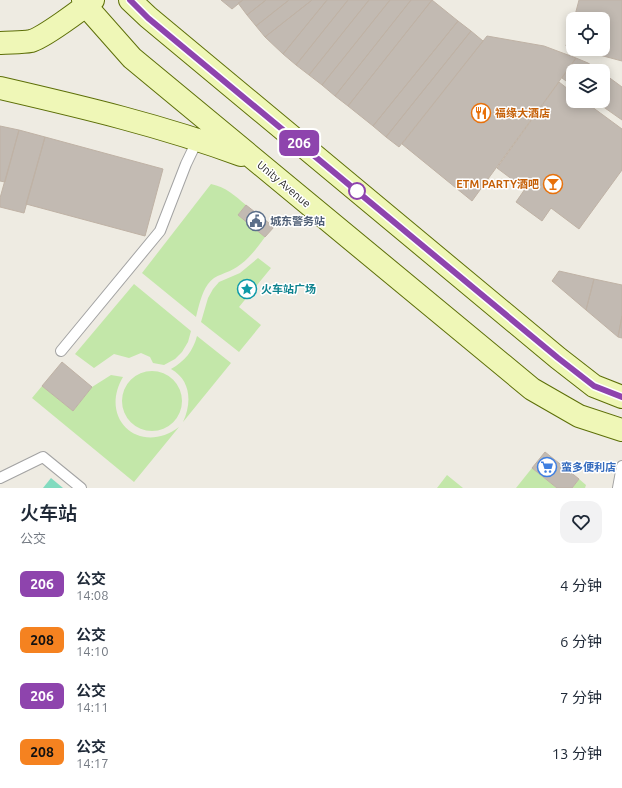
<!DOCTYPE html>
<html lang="zh">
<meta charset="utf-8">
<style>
body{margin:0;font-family:Ubuntu,"Noto Sans SC",sans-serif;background:#f2f2f3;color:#1f2937;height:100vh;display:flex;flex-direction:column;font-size:15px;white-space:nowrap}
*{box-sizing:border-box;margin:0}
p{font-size:13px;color:#747a83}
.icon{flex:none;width:22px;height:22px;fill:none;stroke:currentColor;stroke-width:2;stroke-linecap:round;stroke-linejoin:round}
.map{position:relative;height:488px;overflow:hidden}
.side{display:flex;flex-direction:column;background:#fff;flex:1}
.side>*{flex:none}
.badge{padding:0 8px;border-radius:6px;font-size:14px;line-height:26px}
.controls{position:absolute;left:566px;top:12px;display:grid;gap:8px}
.controls a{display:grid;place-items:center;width:44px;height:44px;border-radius:8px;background:#fff;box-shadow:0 2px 10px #0003;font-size:20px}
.map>.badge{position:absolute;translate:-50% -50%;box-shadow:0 0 0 2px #fff}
.round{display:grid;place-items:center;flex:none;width:42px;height:42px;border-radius:12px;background:#f2f2f3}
.headline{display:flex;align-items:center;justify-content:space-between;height:68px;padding:0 20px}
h1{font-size:19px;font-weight:600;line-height:30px}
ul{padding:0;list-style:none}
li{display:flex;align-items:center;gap:12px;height:56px;padding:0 20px}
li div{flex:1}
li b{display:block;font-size:15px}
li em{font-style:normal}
li .badge{min-width:44px;font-weight:700;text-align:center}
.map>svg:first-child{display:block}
</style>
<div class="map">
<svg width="622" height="488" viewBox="0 0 622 488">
<rect width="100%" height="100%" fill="#eeebe2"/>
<!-- grass -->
<path fill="#c3e7a9" d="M211 184C226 187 235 196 246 205L238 215 265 237C257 248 249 259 237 267 227 274 215 274 208 284 201 294 199 306 196 317L142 273Z
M258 258 271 268 239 307 261 325 239 352 201 322 208 298 213 289 219 282 240 273Z
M134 284 191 331 188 342 182 352 175 359 164 365 153 363 150 357 141 353 129 358 114 354 94 368 75 354Z
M197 336 231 363 183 422C192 403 191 380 171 369 185 361 193 351 197 336Z
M122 401a30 30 0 1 1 60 0a30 30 0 1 1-60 0Z
M111 375 123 377C98 420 141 456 179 427L134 482 32 398 42 386 73 411 92 387Z
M532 468 557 488H516Z
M447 475 463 488H437Z
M579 479 586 485 585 488H572Z"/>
<!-- pitch -->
<path fill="#82dbbf" d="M51 478 63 488H43Z"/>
<!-- building -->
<path fill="#c2bab2" stroke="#bfb2a5" d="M221 0H243L232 9Z
M243 0H266L247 15 238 3Z
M266 0H289L256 26 247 15Z
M289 0H312L265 37 256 26Z
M312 0H327L283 54 265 37Z
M327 0H348L296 65 283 54Z
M348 0H369L309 75 296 65Z
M369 0H390L322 85 309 75Z
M390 0H411L335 96 322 85Z
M411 0H432L348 106 335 96Z
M432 0 458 21 373 126 348 106Z
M579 0H622V61L577 49H603V19H574Z
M458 21 471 31 386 137 373 126Z
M573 21V48L566 46Z
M471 31 483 41 399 147 386 137Z
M487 36 544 46 576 58 472 201 402 144Z
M576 58 588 63 600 71H573V86L562 78Z
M603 73 622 87V120L595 101H603Z
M559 82 573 93V101H584L622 129V170L579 229 551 208 542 221 516 202 525 189 497 168Z
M0 126 19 130 5 182 0 181Z
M19 130 45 137 24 213 0 207V198Z
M45 137 163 169 145 236 26 204Z
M246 205 274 227 265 237 238 215Z
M559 271 594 279 586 310 552 281Z
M594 279 622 285V316L618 337 586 310Z
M622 316V338L618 337Z
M62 362 92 387 73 411 42 386Z
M545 452 579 479 572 488H557L532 468Z"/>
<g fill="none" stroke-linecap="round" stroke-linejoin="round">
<defs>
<path id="service" d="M61 351 160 231 186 164 198 139
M0 478 43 457 81 488
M618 488 622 466"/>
<path id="secondary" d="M83 0 86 6 132 58 532 389 579 416 622 430
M130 0 148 17 558 358 594 386 622 397
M0 43C10 42 21 43 31 41 43 38 82 9 93 0
M0 88C82 107 163 126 241 155"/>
</defs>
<!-- service casing -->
<use href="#service" stroke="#a3a3a3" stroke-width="12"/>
<!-- secondary casing -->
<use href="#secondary" stroke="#5d6f08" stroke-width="24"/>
<!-- service -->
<use href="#service" stroke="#fff" stroke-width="10"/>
<!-- secondary -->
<use href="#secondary" stroke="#eff7b7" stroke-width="22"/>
</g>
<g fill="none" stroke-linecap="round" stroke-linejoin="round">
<defs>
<path id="line" d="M130 0 148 18 558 358 594 386 622 397"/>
</defs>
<!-- line casing -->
<use href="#line" stroke="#fff" stroke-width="9"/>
<!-- line -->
<use href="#line" stroke="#8e44ad" stroke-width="6"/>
</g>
<!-- icons -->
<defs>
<symbol id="restaurant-ring" viewBox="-11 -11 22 22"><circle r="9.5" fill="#fff" stroke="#e8710a" stroke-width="1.5"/><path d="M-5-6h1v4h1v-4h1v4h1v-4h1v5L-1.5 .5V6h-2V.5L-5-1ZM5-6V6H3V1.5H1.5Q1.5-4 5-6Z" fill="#e8710a"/></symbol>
<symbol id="bar-ring" viewBox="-11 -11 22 22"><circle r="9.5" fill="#fff" stroke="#e8710a" stroke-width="1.5"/><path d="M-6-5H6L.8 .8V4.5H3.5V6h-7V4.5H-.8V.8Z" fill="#e8710a"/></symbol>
<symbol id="civic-ring" viewBox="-11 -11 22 22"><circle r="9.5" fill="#fff" stroke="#5c6f8a" stroke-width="1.5"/><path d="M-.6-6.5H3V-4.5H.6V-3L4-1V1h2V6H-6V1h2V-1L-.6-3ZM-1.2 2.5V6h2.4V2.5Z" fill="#5c6f8a"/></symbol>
<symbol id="sight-ring" viewBox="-11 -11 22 22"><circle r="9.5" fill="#fff" stroke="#0f9aa8" stroke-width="1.5"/><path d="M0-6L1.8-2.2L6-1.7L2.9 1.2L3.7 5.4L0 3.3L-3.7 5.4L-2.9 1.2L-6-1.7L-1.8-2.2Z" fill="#0f9aa8"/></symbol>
<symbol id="supermarket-ring" viewBox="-11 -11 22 22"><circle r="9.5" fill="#fff" stroke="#3f7fe0" stroke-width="1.5"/><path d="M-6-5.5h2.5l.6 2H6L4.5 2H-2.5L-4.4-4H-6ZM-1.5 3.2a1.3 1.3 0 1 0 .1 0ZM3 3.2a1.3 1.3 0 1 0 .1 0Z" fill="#3f7fe0"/></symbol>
</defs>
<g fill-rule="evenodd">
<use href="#restaurant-ring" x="470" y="102" width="22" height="22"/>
<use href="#bar-ring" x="542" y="173" width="22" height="22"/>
<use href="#civic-ring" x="245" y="210" width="22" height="22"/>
<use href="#sight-ring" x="236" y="278" width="22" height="22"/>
<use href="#supermarket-ring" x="536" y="456" width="22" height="22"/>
</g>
<!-- markers -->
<circle fill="#fff" stroke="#8e44ad" stroke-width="2" cx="357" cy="191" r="8"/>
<g text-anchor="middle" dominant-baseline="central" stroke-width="3" stroke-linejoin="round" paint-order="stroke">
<!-- food labels -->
<g font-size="11" font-weight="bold" fill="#c56008" stroke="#fff" text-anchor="start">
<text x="495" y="113">福缘大酒店</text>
<text x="539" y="184" text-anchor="end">ETM PARTY酒吧</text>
</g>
<!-- street labels -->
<g font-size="11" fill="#1c1c1c" stroke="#fff">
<text transform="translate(284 184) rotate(40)">Unity Avenue</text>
</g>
<!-- service labels -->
<g font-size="11" font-weight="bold" fill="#4e5e75" stroke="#fff" text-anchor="start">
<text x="270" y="221">城东警务站</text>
</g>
<!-- culture labels -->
<g font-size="11" font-weight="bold" fill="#0d838f" stroke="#fff" text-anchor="start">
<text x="261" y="289">火车站广场</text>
</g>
<!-- shop labels -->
<g font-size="11" font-weight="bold" fill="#366cbe" stroke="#fff" text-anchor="start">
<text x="561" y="467">蛮多便利店</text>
</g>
</g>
</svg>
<div class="controls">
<a><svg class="icon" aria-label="locate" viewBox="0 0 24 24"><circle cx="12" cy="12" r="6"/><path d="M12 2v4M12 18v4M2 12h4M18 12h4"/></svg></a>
<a><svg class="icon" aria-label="layers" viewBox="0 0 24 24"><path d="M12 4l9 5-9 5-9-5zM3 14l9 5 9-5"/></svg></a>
</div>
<b class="badge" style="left:299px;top:143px;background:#8e44ad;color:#fff">206</b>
</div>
<section class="side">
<div class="headline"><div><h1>火车站</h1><p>公交</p></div><a class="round"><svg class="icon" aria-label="heart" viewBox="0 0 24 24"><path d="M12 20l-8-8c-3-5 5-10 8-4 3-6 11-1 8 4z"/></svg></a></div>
<ul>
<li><span class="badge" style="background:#8e44ad;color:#fff">206</span><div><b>公交</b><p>14:08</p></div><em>4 分钟</em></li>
<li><span class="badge" style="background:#f58220;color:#111">208</span><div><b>公交</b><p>14:10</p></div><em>6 分钟</em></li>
<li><span class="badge" style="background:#8e44ad;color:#fff">206</span><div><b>公交</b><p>14:11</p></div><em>7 分钟</em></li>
<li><span class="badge" style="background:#f58220;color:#111">208</span><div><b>公交</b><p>14:17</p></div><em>13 分钟</em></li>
</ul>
</section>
